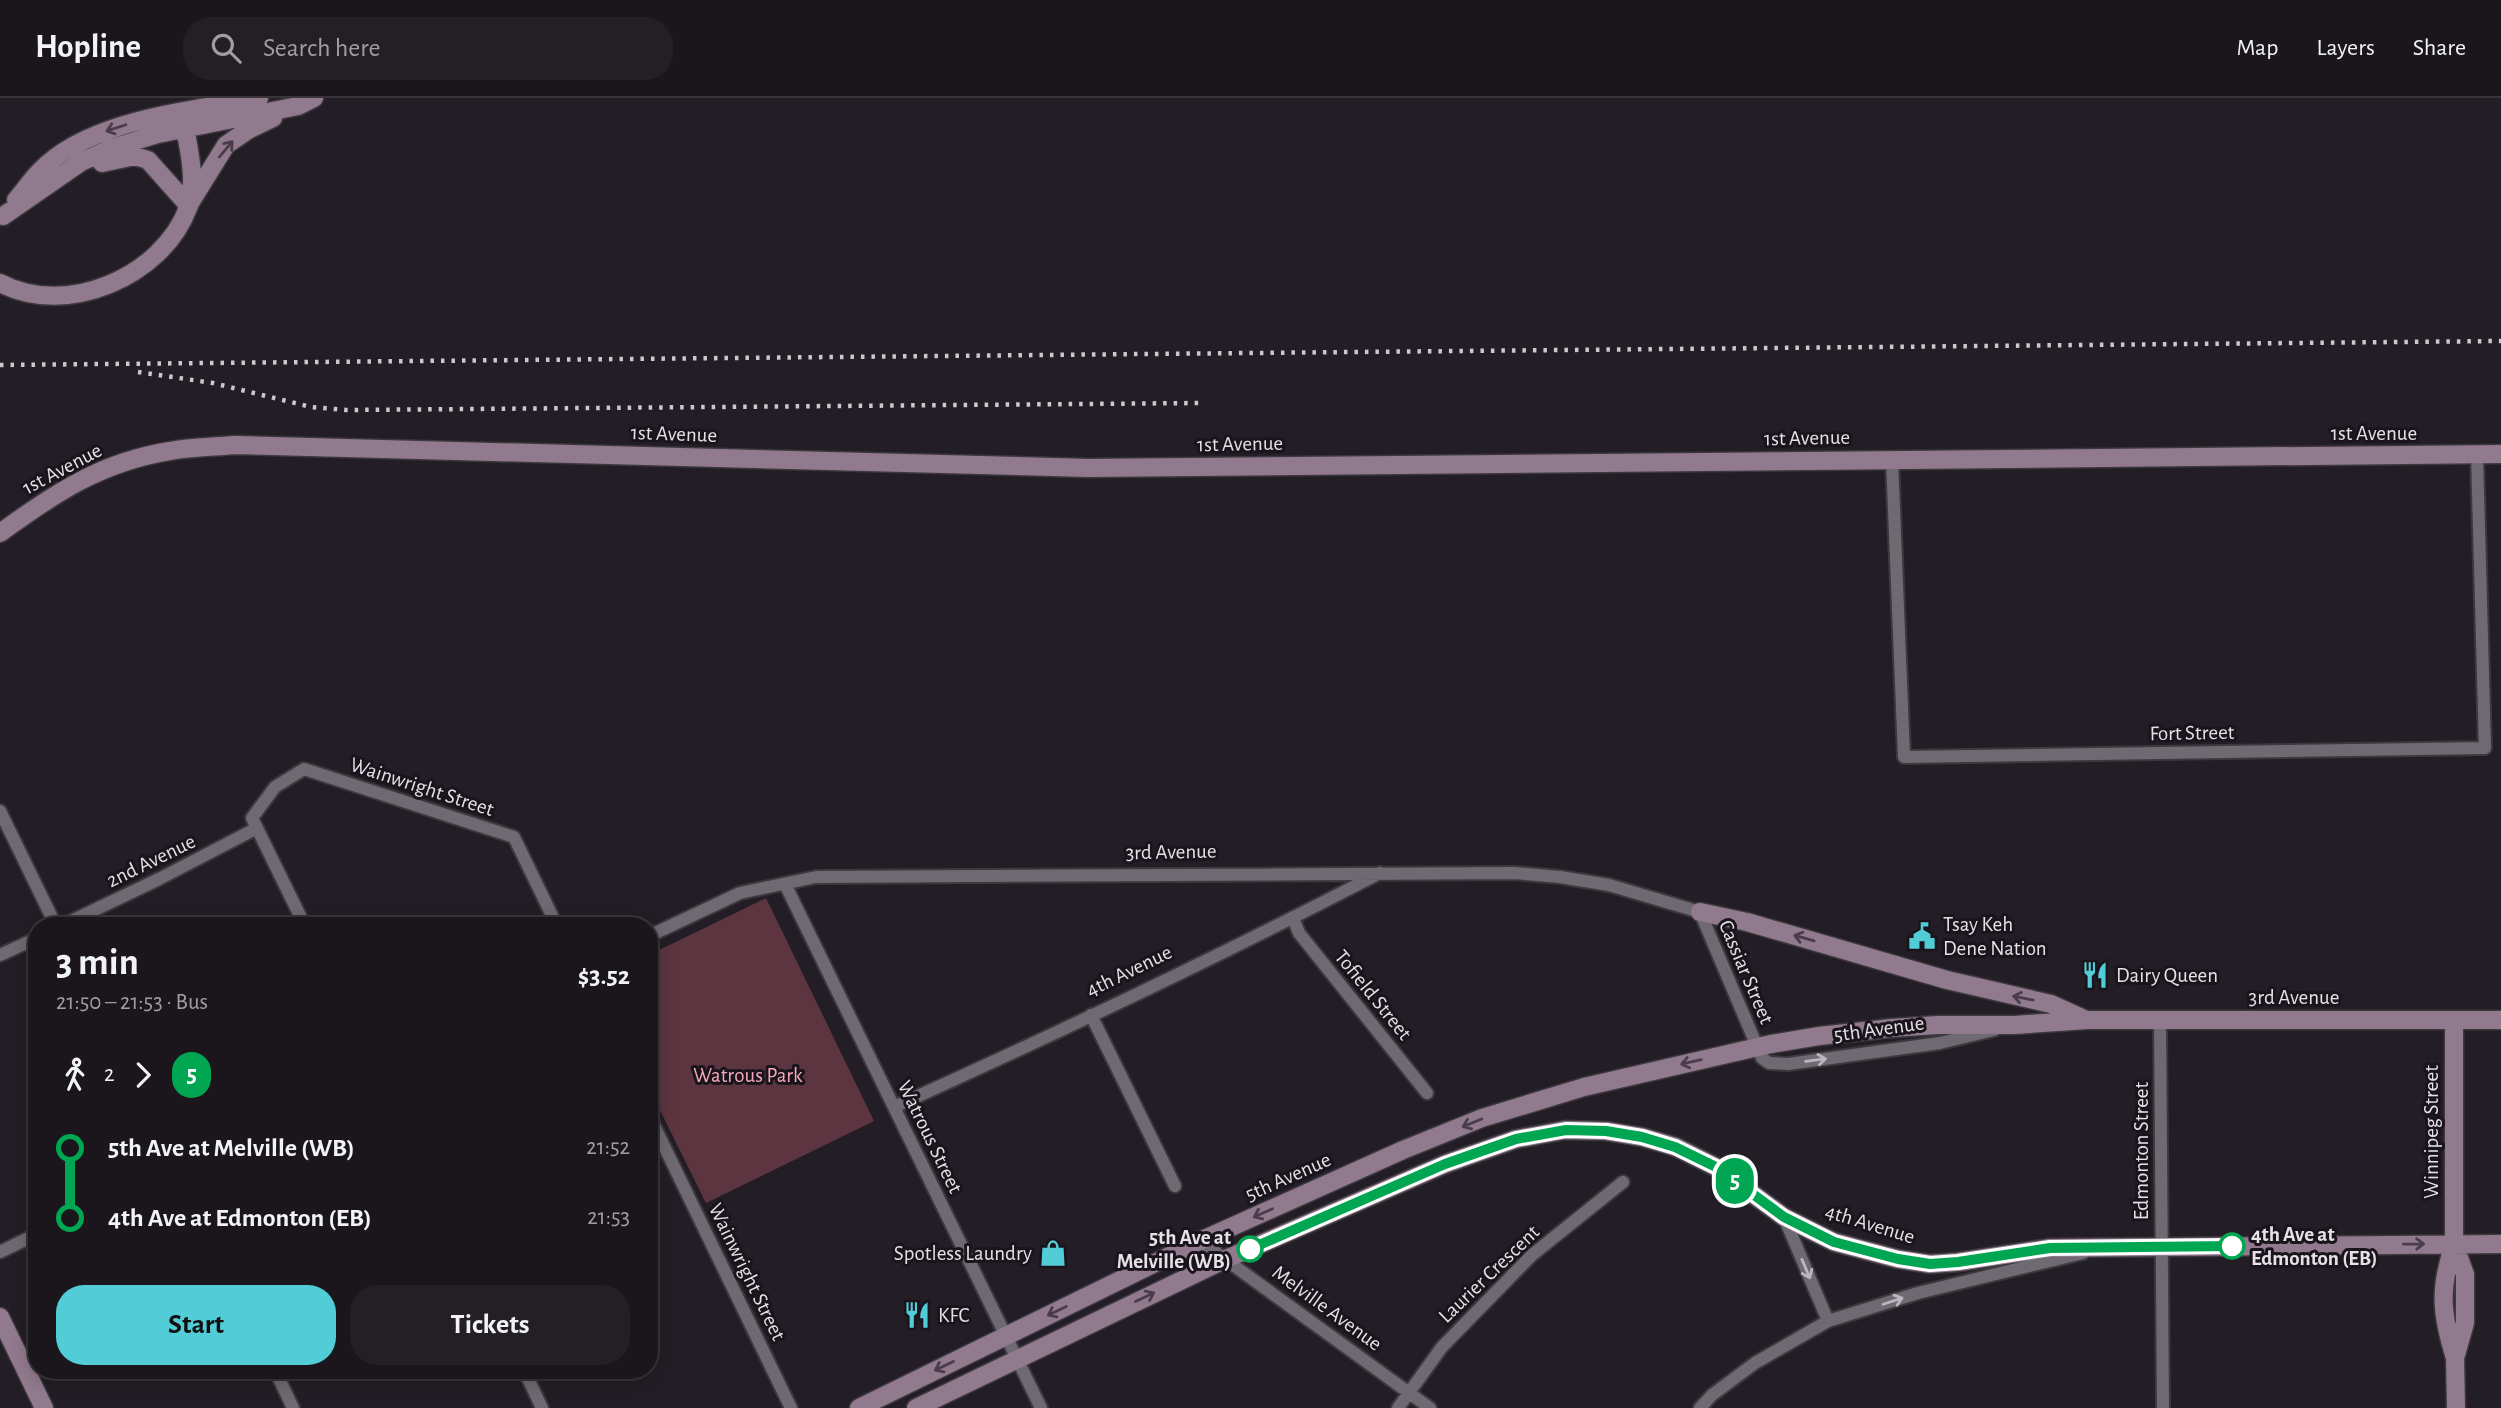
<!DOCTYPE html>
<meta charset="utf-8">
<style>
body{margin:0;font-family:"Alegreya Sans",sans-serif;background:#231f25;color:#f1f3f6;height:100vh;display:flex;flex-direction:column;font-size:26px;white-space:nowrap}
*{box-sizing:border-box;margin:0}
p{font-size:23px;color:#9f9fa3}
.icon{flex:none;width:38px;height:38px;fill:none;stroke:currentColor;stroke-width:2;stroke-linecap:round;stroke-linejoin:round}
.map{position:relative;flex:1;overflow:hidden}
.side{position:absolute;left:28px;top:819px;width:630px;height:462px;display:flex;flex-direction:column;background:#1a161c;border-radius:28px;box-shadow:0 4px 18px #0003,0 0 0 2px #38353b}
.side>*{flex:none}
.badge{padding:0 14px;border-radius:23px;font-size:24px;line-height:46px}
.map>.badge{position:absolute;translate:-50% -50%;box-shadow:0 0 0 4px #fff}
.legs{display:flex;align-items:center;gap:10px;height:77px;padding:0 28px;font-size:23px}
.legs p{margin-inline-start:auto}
.headline{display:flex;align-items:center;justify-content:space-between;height:119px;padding:0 28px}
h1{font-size:38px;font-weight:700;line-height:52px}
.primary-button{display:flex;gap:14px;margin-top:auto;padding:14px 28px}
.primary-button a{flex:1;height:80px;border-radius:28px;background:#52ccd6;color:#111;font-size:28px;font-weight:700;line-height:80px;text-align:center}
.primary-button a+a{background:#231f25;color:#f1f3f6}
ul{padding:0 28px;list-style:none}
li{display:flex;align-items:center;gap:24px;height:70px;font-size:26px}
li i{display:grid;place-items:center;width:10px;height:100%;margin:0 9px;background:currentColor}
li i::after{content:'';width:18px;height:18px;margin:-9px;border:5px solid;border-radius:50%;background:#1a161c}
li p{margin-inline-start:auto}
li:first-child i{background:linear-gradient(#0000 50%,currentColor 0)}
li:last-child i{background:linear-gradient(currentColor 50%,#0000 0)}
header{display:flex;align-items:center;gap:42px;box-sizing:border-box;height:98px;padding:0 35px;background:#1a161c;border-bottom:2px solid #38353b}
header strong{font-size:33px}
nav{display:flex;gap:38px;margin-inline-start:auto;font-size:24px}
.search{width:490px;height:63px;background:#231f25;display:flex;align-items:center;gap:18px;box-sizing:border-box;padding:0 24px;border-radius:28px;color:#9f9fa3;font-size:26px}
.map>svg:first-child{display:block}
</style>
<header>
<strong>Hopline</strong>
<div class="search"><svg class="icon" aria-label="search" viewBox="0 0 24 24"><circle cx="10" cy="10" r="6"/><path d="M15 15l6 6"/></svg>Search here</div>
<nav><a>Map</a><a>Layers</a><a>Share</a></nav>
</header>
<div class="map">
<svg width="2501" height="1310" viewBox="0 0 2501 1310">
<rect width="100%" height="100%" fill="#231e25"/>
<!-- green -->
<path fill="#5c3540" d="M766 800 874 1023 706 1105 649 990V857Z"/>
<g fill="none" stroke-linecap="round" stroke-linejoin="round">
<defs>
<path id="street" d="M1892 362 1904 659 2485 650 2477 357
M0 713 56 828
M785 786 1041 1310
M1293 820 1299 835 1427 995
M61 828 159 781 257 730
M305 828 252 720 275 689 304 671 514 739 557 828
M649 838 740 795 816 779 1514 775 1560 779 1609 787 1700 814 1762 960 1769 965 1788 966 1940 945 1994 932
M0 857 37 840
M1091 917 1175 1088
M2160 922 2163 1310
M894 1009C1058 935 1220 858 1380 775
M649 1017 791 1310
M1784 1119 1828 1223
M1200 1143 1430 1310
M0 1154 37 1136
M275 1272 293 1310
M524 1272 542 1310
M1398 1310 1442 1249 1532 1157 1623 1084
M1700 1310 1712 1297 1755 1265 1828 1223 1918 1195 2083 1155"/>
<path id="secondary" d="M102 65 135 58 148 62 189 108
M16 102C24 93 31 82 40 73 90 21 191 13 259 0
M190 105 226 47 248 32 273 20
M3 118 81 64 112 50 158 36 298 8 314 0
M0 185C66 220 162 179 188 110 198 81 187 44 182 14
M0 435C55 395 101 364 170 353 191 349 213 349 235 347L1088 370 2501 356
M1700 814 1747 824 1947 882 2051 906 2084 921
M2454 922V1146C2439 1191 2441 1215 2455 1260
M2454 1146 2465 1176V1225L2455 1260 2456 1310
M0 1219 44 1310
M859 1310 1200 1143 1403 1052 1482 1020 1584 989 1771 946 1819 938 1891 930 1938 927H2014L2087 922H2501
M916 1310 1226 1161 1445 1066 1516 1041 1565 1032 1606 1033 1642 1039 1676 1049 1716 1069 1784 1119 1834 1144 1898 1161 1930 1166 1958 1164 2050 1150 2501 1146"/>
</defs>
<!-- street casing -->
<use href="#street" stroke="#3d383e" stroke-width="16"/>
<!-- secondary casing -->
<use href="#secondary" stroke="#3d383e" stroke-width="21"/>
<!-- street -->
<use href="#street" stroke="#6f6972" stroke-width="12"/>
<!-- secondary -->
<use href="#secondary" stroke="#917a8d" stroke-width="18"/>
<!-- rail -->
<path stroke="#ccc8ce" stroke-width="4.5" stroke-dasharray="3.5 7" stroke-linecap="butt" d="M0 267 2501 243
M138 274 213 285 311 309 346 312 1201 305"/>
</g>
<!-- one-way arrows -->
<defs><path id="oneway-shaft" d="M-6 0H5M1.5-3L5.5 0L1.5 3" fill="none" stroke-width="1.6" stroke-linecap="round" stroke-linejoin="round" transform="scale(1.75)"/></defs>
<g stroke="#4a3d49">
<use href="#oneway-shaft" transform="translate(116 30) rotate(162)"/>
<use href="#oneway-shaft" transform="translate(226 51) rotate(-50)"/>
<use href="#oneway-shaft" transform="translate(1804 840) rotate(-164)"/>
<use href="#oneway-shaft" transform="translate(2023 900) rotate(-169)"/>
<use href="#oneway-shaft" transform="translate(1691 964) rotate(167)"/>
<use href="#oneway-shaft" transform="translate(1472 1025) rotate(158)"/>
<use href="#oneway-shaft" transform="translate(1263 1115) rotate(156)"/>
<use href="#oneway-shaft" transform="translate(2414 1146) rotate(-1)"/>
<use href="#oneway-shaft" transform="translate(1145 1199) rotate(-25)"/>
<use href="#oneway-shaft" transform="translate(1057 1213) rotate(154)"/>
<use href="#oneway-shaft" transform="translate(944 1268) rotate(154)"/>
</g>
<g stroke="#bcb7be">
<use href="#oneway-shaft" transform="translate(1816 962) rotate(-8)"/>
<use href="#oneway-shaft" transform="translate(1806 1171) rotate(67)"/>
<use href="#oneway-shaft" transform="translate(1893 1203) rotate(-18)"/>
</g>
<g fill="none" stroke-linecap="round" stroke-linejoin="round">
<defs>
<path id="line-1" d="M1250 1151 1445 1066 1516 1041 1566 1032 1606 1033 1642 1039 1675 1049 1716 1069 1784 1119 1834 1144 1898 1161 1930 1166 1958 1164 2050 1150 2232 1148"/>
</defs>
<!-- line-1 casing -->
<use href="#line-1" stroke="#fff" stroke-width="16"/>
<!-- line-1 -->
<use href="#line-1" stroke="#00a651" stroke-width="10"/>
</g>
<!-- icons -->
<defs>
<symbol id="civic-bare" viewBox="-9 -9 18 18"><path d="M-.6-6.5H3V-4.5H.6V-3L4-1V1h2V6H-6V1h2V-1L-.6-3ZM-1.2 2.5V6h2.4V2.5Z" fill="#52ccd6" stroke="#1a151c" stroke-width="2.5" paint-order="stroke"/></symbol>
<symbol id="restaurant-bare" viewBox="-9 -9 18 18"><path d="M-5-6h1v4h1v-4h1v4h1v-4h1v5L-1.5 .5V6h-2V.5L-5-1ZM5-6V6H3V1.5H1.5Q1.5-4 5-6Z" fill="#52ccd6" stroke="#1a151c" stroke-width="2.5" paint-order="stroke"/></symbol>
<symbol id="shop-bare" viewBox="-9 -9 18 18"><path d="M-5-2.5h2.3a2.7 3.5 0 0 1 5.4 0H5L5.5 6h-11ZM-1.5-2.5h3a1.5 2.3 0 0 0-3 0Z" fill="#52ccd6" stroke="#1a151c" stroke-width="2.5" paint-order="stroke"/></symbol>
</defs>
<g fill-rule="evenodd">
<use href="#civic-bare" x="1903" y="819" width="38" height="38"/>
<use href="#restaurant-bare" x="2076" y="858" width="38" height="38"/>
<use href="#shop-bare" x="1034" y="1136" width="38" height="38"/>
<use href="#restaurant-bare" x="898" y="1198" width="38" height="38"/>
</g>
<!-- markers -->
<g fill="#fff" stroke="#00a651" stroke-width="3.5">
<circle cx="2232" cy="1148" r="12"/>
<circle cx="1250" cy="1151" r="12"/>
</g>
<g text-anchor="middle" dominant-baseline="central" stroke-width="6" stroke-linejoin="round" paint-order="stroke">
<!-- street labels -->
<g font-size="21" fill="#e5e1e7" stroke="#1a151c">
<text x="2374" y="335">1st Avenue</text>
<text transform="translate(674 336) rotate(2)">1st Avenue</text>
<text transform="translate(1807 340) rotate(-1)">1st Avenue</text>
<text transform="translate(1240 346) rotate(-1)">1st Avenue</text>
<text transform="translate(62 371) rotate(-28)">1st Avenue</text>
<text transform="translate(2192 635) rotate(-1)">Fort Street</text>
<text transform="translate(422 689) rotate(18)">Wainwright Street</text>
<text transform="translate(1171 754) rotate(-1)">3rd Avenue</text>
<text transform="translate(151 763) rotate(-26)">2nd Avenue</text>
<text transform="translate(1129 873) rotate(-26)">4th Avenue</text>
<text transform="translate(1746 874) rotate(67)">Cassiar Street</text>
<text transform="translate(1373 897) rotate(51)">Tofield Street</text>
<text x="2294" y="899">3rd Avenue</text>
<text transform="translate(1879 931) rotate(-8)">5th Avenue</text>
<text transform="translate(2431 1034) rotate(-90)">Winnipeg Street</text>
<text transform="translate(930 1039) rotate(64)">Watrous Street</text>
<text transform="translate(2141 1053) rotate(-90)">Edmonton Street</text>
<text transform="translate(1288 1079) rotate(-24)">5th Avenue</text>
<text transform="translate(1870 1126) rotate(17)">4th Avenue</text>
<text transform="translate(747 1174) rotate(64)">Wainwright Street</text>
<text transform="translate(1489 1176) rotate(-44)">Laurier Crescent</text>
<text transform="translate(1327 1210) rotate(36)">Melville Avenue</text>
</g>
<!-- poi labels -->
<g font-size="21" fill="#e5e1e7" stroke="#1a151c" text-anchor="start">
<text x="1943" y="826">Tsay Keh<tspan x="1943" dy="24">Dene Nation</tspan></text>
<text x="2116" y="877">Dairy Queen</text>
<text x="1032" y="1155" text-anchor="end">Spotless Laundry</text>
<text x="938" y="1217">KFC</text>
</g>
<!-- park labels -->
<g font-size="21" fill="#f6a7bc" stroke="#1a151c">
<text x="748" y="977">Watrous Park</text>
</g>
<!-- stop labels -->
<g font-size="21" font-weight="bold" fill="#e5e1e7" stroke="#1a151c" text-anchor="start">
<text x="2251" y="1136">4th Ave at<tspan x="2251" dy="24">Edmonton (EB)</tspan></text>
<text x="1231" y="1139" text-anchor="end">5th Ave at<tspan x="1231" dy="24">Melville (WB)</tspan></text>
</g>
</g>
</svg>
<b class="badge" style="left:1735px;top:1083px;background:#00a651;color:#fff">5</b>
<section class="side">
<div class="headline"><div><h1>3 min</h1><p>21:50 – 21:53 · Bus</p></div><b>$3.52</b></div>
<div class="legs"><svg class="icon" aria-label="walk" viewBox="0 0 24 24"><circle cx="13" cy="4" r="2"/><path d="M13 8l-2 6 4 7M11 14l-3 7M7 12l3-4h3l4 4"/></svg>2<svg class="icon" aria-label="forward" viewBox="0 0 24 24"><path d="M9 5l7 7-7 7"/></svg><b class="badge" style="background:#00a651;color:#fff">5</b></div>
<ul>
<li><i style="color:#00a651"></i><b>5th Ave at Melville (WB)</b><p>21:52</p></li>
<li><i style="color:#00a651"></i><b>4th Ave at Edmonton (EB)</b><p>21:53</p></li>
</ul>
<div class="primary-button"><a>Start</a><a>Tickets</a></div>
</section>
</div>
